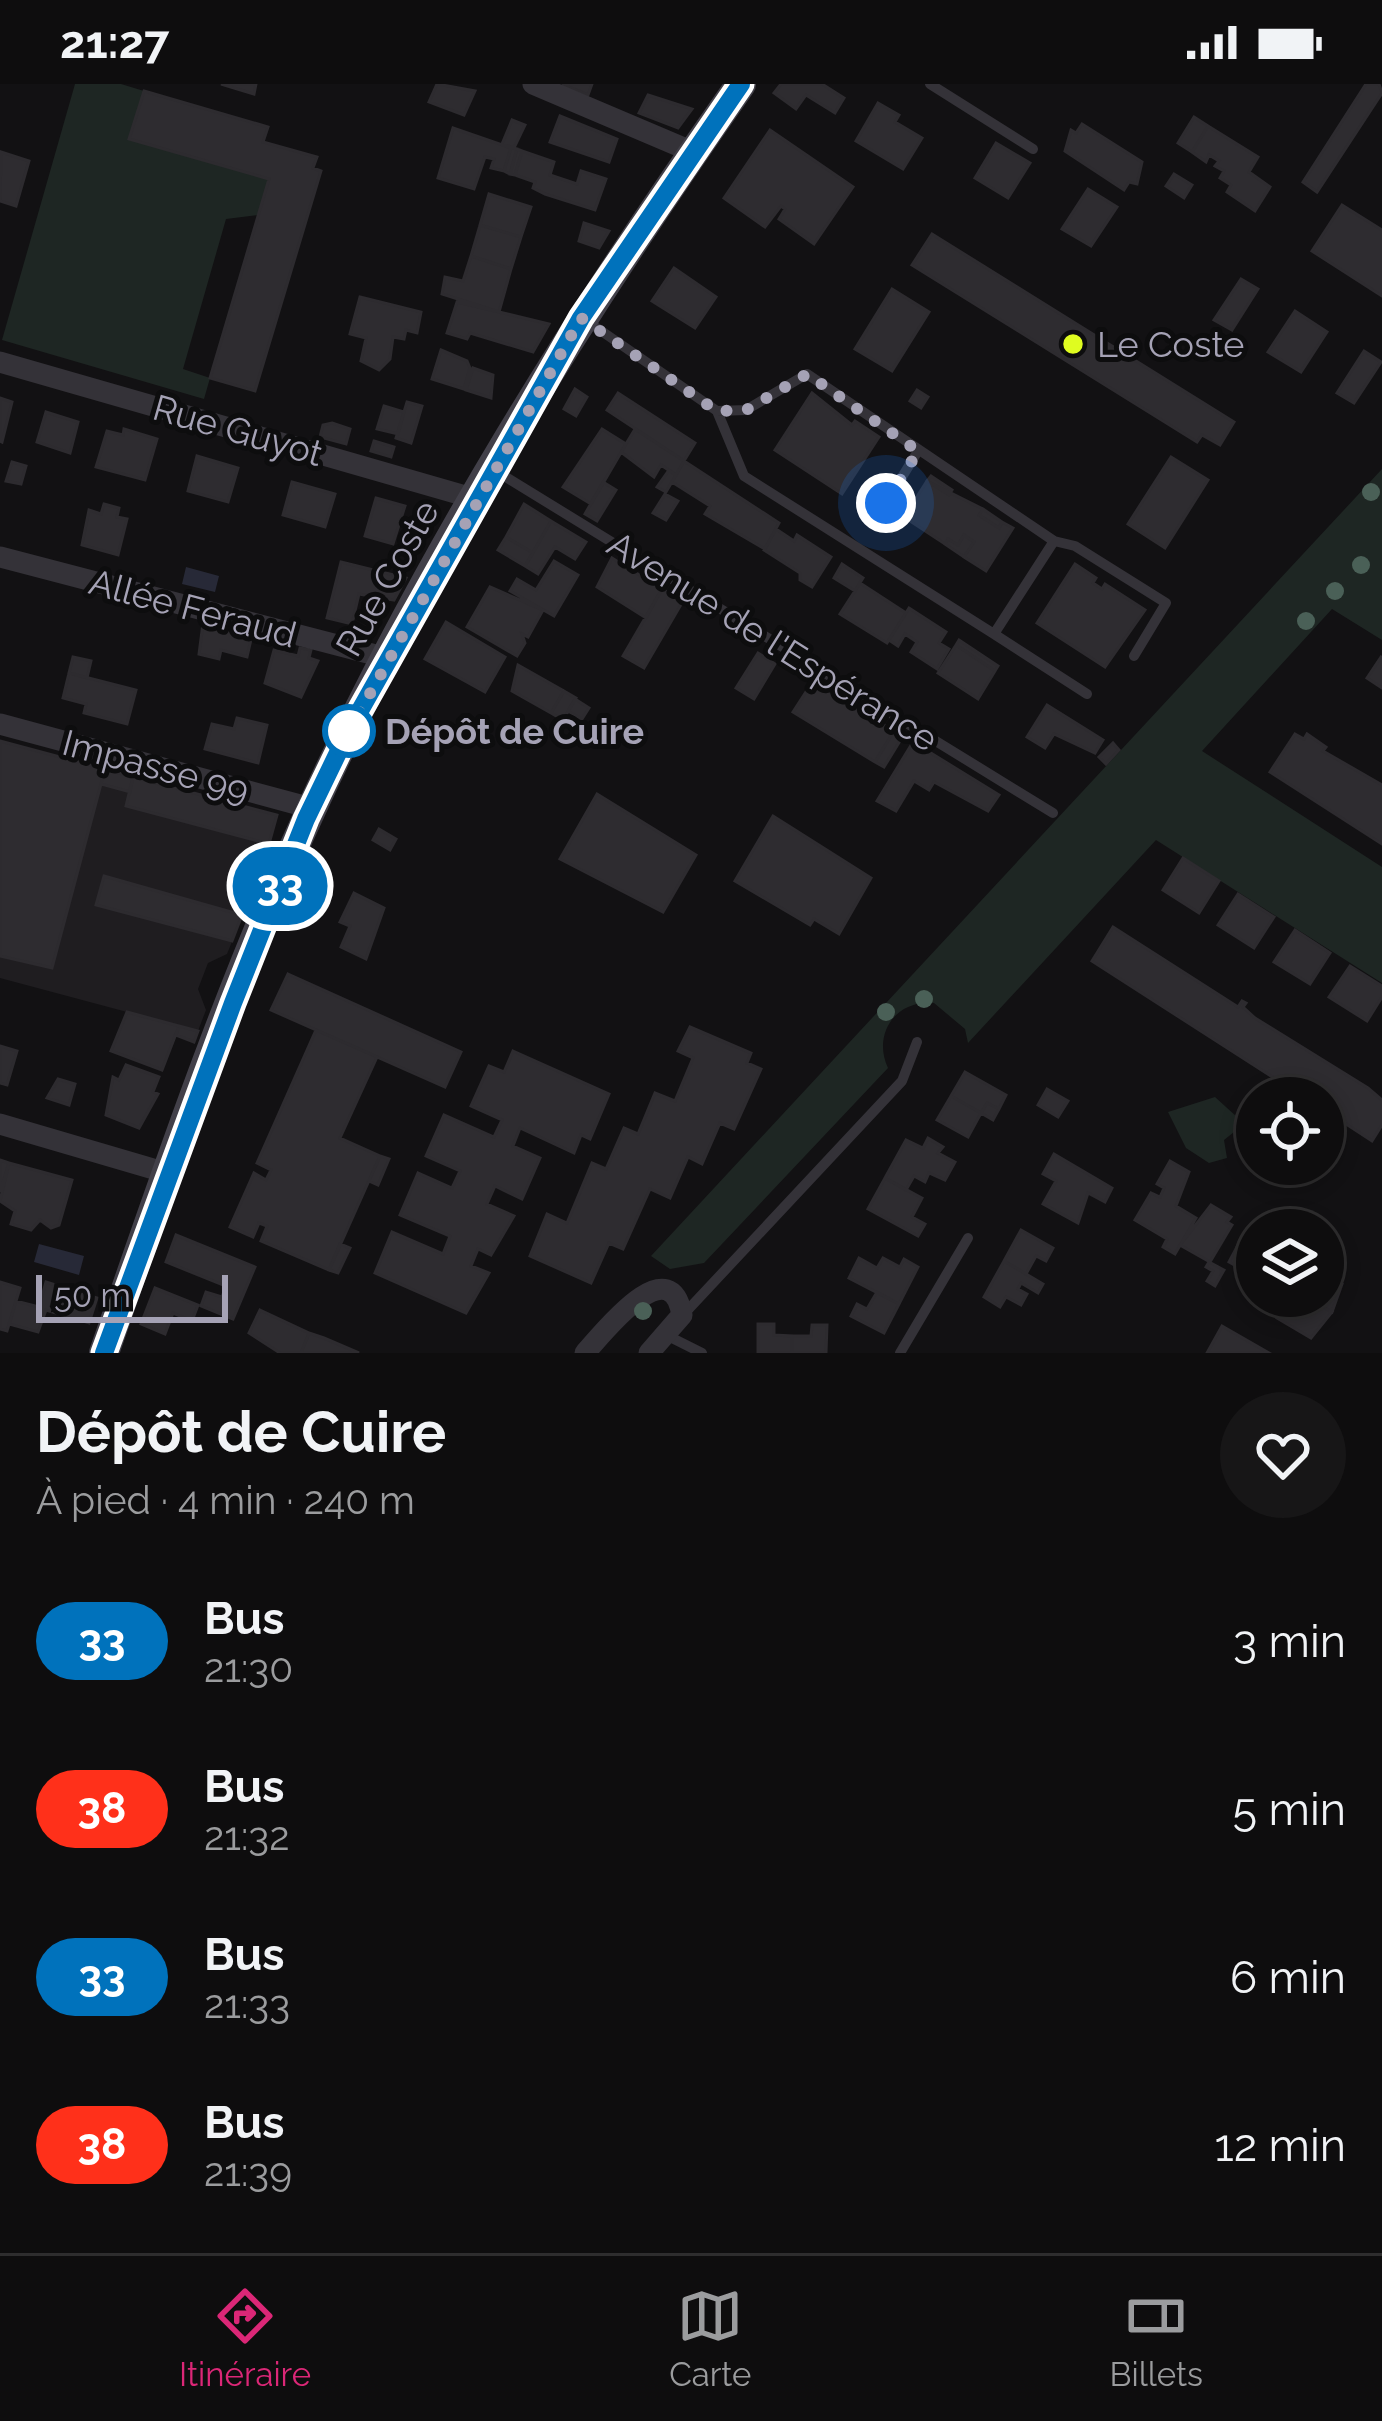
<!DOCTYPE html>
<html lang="fr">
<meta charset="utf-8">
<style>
body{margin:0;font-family:Raleway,sans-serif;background:#171617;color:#f1f3f6;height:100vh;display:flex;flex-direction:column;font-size:45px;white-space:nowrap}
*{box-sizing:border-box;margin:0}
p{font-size:39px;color:#9b9c9e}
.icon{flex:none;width:66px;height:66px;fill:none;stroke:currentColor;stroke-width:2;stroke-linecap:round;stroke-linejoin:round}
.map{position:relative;height:1269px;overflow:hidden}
.drawer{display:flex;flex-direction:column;background:#0e0d0e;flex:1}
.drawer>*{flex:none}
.badge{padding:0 24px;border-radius:39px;font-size:42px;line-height:78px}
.controls{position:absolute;left:1236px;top:993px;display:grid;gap:24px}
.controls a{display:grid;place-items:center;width:108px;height:108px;border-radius:50%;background:#0e0d0e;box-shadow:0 6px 18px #0003,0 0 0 3px #2e2d2e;font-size:60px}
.scale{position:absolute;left:36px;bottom:30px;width:192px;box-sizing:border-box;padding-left:12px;border:6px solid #a5a2b5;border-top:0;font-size:33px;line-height:42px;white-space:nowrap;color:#a5a2b5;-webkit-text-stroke:9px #0d0d0e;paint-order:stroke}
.you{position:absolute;width:60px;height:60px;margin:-30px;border:9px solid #fff;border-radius:50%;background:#1a73e8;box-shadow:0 0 0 18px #1a73e833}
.map>.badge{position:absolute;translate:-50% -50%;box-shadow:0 0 0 6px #fff}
.round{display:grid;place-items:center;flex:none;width:126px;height:126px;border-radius:63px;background:#171617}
.headline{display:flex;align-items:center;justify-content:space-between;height:204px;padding:0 36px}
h1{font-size:57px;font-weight:700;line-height:90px}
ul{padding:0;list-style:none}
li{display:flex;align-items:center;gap:36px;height:168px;padding:0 36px}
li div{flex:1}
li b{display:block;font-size:45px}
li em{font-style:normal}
li .badge{min-width:132px;font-weight:700;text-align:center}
.status{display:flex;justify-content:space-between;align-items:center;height:84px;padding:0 60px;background:#0e0d0e;direction:ltr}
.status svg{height:33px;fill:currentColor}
.tabs{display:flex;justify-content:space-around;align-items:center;height:168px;border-top:3px solid #2e2d2e;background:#0e0d0e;font-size:33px;color:#9b9c9e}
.tabs a{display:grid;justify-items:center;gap:6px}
.tabs .current{color:#db2777}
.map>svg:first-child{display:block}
</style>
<div class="status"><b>21:27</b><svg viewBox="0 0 49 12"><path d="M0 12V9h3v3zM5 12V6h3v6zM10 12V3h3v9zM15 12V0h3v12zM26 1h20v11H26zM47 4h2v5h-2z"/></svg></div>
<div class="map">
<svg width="1382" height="1269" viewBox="0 0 1382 1269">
<rect width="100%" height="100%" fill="#121113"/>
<!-- built -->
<path fill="#1f1d20" d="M0 657 277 731 267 765 249 773 236 808 246 823 227 870 208 879 198 905 206 926 198 947 0 894Z"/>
<!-- green -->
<path fill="#1e2623" d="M75 0H121L144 7 130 56 269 95 259 131 226 135 183 285 210 294 204 315 2 256Z
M1382 385V556L1332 525 1202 667 1382 783V899L1156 756 968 959 965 945 934 919C896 915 872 950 888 984L704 1179 670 1185 651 1172Z
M1215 1013 1237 1033 1239 1044 1224 1056 1227 1074 1209 1079 1186 1064 1168 1028Z"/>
<!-- water -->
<path fill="#272937" d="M186 483 219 492 215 508 182 500Z
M39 1160 84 1172 79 1191 34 1178Z"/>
<!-- building -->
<path fill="#2e2c30" stroke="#2d2b2f" stroke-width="3" d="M221 0H256L254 10Z
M437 0 475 7 464 31 429 18Z
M562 0H592L588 11Z
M781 0H822L844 14 835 29 806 11 796 25 774 9Z
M1366 0H1379L1382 9 1317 108 1303 98Z
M144 7 268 43 263 58 317 73 313 84 321 87 255 307 210 294 269 95 129 55Z
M648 11 692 25 678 44 639 29Z
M878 19 899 31 895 38 922 54 903 85 856 57Z
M560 32 617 55 609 78 550 58Z
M1194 33 1208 42 1192 68 1178 59Z
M512 36 525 41 514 64 502 60Z
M1082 40 1142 78 1137 100 1129 98 1124 106 1065 67 1071 46 1076 49Z
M1208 42 1258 73 1249 88 1270 103 1255 127 1227 108 1231 101 1220 94 1224 87 1215 82 1219 77 1209 71 1206 78 1192 68Z
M453 44 511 64 504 87 491 84 494 75 485 73 474 105 438 94Z
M770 46 853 103 814 160 779 135 785 125 781 122 765 143 724 114Z
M996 59 1030 79 1008 114 975 94Z
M511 64 517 65 510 90 504 87Z
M517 65 522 67 515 91 510 90Z
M522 67 554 78 550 91 577 100 581 87 606 95 595 126 545 110 533 104 535 98 515 91Z
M1 68 29 77 16 122 0 117Z
M1174 90 1192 101 1184 114 1166 102Z
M1088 105 1117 123 1091 162 1062 145Z
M489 110 531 123 521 153 480 141Z
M1342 121 1382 146V212L1312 167Z
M584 139 609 147 599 164 579 157Z
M480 141 521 153 511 185 471 172Z
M932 150 1234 338 1220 361 1202 351 1197 358 912 181Z
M471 172 511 185 499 228 442 210 445 193 463 197Z
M674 184 716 213 695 244 652 217Z
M1241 195 1258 205 1232 246 1214 236Z
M892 205 929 228 892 287 855 265Z
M360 213 421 228 417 249 406 246 404 255 393 253 390 275 379 286 361 277 366 254 350 250Z
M457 218 499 228 549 240 533 268 470 249 467 255 447 249Z
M1295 227 1327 248 1301 288 1268 268Z
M441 266 467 277 470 284 464 305 432 295Z
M1364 267 1381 278 1354 319 1337 309Z
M473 284 493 291 491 314 466 306Z
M575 305 587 313 576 332 564 325Z
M917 306 928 313 921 324 910 317Z
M618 309 695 359 684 377 607 326Z
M812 309 852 341 855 337 879 353 842 410 775 366Z
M0 314 12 318 2 358 0 357Z
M407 318 422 322 411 359 396 354Z
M384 322 404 328 398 350 377 345Z
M46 328 78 338 70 369 37 358Z
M332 339 350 345 346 360 320 353 323 341Z
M124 345 157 355 145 396 96 383 107 347 123 351Z
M602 345 626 360 591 420 563 403Z
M635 345 684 377 676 391 661 381 654 393 621 368Z
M374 357 394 363 391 373 371 367Z
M197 372 238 384 228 418 188 407Z
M1171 373 1208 396 1165 464 1128 440Z
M684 377 779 439 765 465 705 430 710 422 672 398Z
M12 378 26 382 21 400 6 397Z
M669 386 676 391 666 408 657 403Z
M931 392 952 406 949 411 927 397Z
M927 397 983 425 979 431 999 444 1002 438 1013 444 986 487 964 473 974 458 964 451 958 461 948 455 945 460 904 433Z
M292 398 335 410 325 443 283 431Z
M603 398 616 406 597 437 585 430Z
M665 410 678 417 666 436 653 429Z
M376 414 405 422 393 460 365 452Z
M104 420 119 424 117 433 127 435 118 471 82 461 89 426 101 430Z
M524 420 551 437 533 469 506 453Z
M983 425 1002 438 999 444 979 431Z
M551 437 586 458 575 475 555 463 538 490 525 482Z
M776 445 794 457 797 451 831 473 812 503 800 496V489L764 466Z
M964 451 974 458 964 473 945 460 948 455 958 461Z
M506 453 533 469 525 482 498 466Z
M612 474 662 505 646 534 597 503Z
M554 477 578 491 554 532 510 507 517 495 536 506Z
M341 478 406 494 394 516 359 510 352 540 327 534Z
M842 480 863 494 855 507 834 494Z
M1075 480 1096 494 1093 499 1102 505 1105 500 1145 526 1105 583 1037 539Z
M860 499 906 529 887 559 840 530Z
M490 503 543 526 528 553 522 550 525 559 517 572 467 543Z
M662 505 683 517 644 584 623 572Z
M909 524 946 548 939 559 949 565 937 585 911 568 917 558 905 550 898 562 889 556Z
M446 538 505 573 485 608 425 575Z
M203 539 252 551 247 573 221 566 219 575 199 570Z
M959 556 998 582 995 587 956 561Z
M956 561 995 587 978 615 938 589Z
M300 564 311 566 309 574 318 577 301 613 265 599 274 566 298 572Z
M758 569 775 580 754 615 736 604Z
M73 573 91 577 87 594 69 589Z
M1381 573 1382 574V604L1367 594Z
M518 581 564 607 551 629 512 607Z
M69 589 136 606 127 640 84 629 86 620 63 614Z
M813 597 894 647 875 678 793 628Z
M564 607 576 614 563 636 551 629Z
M575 615 589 624 582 635 568 627Z
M1047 621 1103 656 1095 669 1054 650 1045 664 1027 653Z
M237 634 267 641 258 679 205 665 212 640 234 645Z
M894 647 903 652 884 683 875 678Z
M1295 650 1304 655 1307 650 1326 663 1323 667 1382 701V760L1270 688Z
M0 657 105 685 52 884 0 872Z
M913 658 999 711 988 727 934 698 929 706 914 697 896 727 877 717Z
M1113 659 1119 666 1106 680 1099 673Z
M105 685 133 693 130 708 101 700Z
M133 693 277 731 269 760 126 722Z
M597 710 696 771 663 828 560 775Z
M773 732 871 794 839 850 814 835 810 841 735 797Z
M379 745 396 755 390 766 373 756Z
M1183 774 1219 797 1199 829 1163 806Z
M104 792 242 831 232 857 96 821Z
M354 809 384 824 366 875 341 863 350 842 340 838Z
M1238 810 1274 833 1254 864 1218 841Z
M1113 843 1238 923 1242 917 1246 919 1243 923 1255 934 1368 1004 1382 1016V1041L1372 1057 1323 1025V1014H1305L1092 877Z
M1295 846 1330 869 1310 900 1274 878Z
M1350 882 1382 902V913L1367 937 1329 913Z
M288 890 461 968 445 1003 271 926Z
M127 928 179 942 162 986 111 967Z
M179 942 198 947 194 958 176 951Z
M690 943 751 969 747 979 761 985 734 1045 720 1039 702 1080 688 1073 670 1114 650 1105 623 1165 609 1159 591 1199 530 1172 547 1130 567 1139 592 1079 606 1085 624 1044 638 1050 655 1009 675 1017 693 974 678 967Z
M316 946 377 973 340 1054 380 1072 329 1186 261 1157 267 1142 259 1139 253 1153 230 1143 254 1089 266 1096 271 1086 257 1079Z
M0 962 17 967 7 1001 0 999Z
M513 967 609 1010 590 1055 581 1051 574 1069 520 1044 513 1062 540 1074 522 1115 495 1102 487 1120 514 1132 491 1171 478 1165 471 1182 489 1189 466 1229 375 1189 392 1148 443 1170 450 1152 400 1131 418 1089 452 1104 460 1087 426 1072 444 1031 494 1053 502 1036 471 1022 489 982 504 988Z
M126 981 159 993 153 1008 158 1010 139 1044 106 1031 113 993 119 996Z
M965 988 1006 1011 999 1025 987 1019 981 1029 951 1012Z
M58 995 75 1000 69 1021 47 1014Z
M1047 1005 1068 1017 1058 1033 1038 1021Z
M951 1012 981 1029 968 1053 937 1036Z
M987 1019 999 1025 993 1036 981 1029Z
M928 1054 943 1063 938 1069 955 1078 945 1096 929 1089 925 1098 914 1092 906 1106 885 1094 906 1056 923 1064Z
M1054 1070 1112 1104 1105 1118 1088 1109 1078 1139 1043 1120 1056 1097 1043 1090Z
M380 1072 389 1075 378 1101 369 1097Z
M0 1076 9 1079 0 1108Z
M1170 1077 1189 1088 1176 1122 1196 1134 1175 1170 1163 1163 1167 1155 1135 1136 1151 1109 1160 1113 1164 1104 1157 1100Z
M9 1079 72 1096 59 1141 51 1144 40 1136 31 1146 11 1140 15 1127 0 1117Z
M885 1094 922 1114 912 1133 925 1140 918 1152 868 1125Z
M1211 1121 1231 1133 1227 1138 1232 1141 1210 1178 1180 1161Z
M1021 1146 1053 1164 1046 1177 1036 1172 1026 1190 1004 1177Z
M1254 1146 1257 1148 1254 1203 1238 1194 1243 1186 1229 1178 1245 1148Z
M176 1151 255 1183 233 1235 201 1222 206 1208 222 1213 226 1202 166 1178Z
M340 1160 350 1164 338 1189 329 1186Z
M859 1174 877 1184 883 1174 900 1183 904 1175 918 1183 899 1220 849 1194Z
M1004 1177 1043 1200 1038 1209 1021 1199 1018 1205 1027 1210 1021 1221 1006 1213 1000 1223 984 1213Z
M1209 1178 1224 1186 1215 1202 1207 1197 1213 1187 1206 1183Z
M1323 1190 1342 1200 1332 1228 1303 1212H1323Z
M0 1198 20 1204 7 1247 0 1245Z
M46 1198 97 1214 89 1239 46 1226 38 1248 9 1240 16 1217 39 1223Z
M155 1204 198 1221 192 1237 173 1229 165 1250 141 1240Z
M877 1208 899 1220 884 1249 851 1232 857 1220 867 1225Z
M1290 1212H1303L1332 1228 1311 1254 1277 1234Z
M260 1226 309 1249 301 1269H280L249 1249Z
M758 1240H774V1251L792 1252V1269H758Z
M812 1241H827L826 1269H792V1252H811Z
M1222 1242 1269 1269H1207Z
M309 1249 324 1254 359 1269H301Z"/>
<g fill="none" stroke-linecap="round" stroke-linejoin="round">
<!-- lane -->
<path stroke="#343238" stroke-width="10" d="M930 0 1033 65
M584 235 717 327 746 326 807 290 1054 457 994 550 744 392 717 327
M496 387 1053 729
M886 419 918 367
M1054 457 1075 462 1166 519 1134 572
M994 550 1087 610
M683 1231 902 997 917 958
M666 1251 702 1269
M900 1269 968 1154"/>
<!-- street -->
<path stroke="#343238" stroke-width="21" d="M533 0 693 68
M0 278 476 415
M0 473 387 574
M0 640 311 724
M0 1040 167 1089
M585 1269C603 1249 670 1163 682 1231L649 1269"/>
<!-- secondary -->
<path stroke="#424049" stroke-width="30" d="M104 1269C167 1087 230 901 311 726 428 471 580 229 741 0"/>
</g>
<!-- trees -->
<g fill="#4a6057">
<circle cx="1371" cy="408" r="9"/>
<circle cx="1361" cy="481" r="9"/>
<circle cx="1335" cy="507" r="9"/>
<circle cx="1306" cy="537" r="9"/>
<circle cx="924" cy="915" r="9"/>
<circle cx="886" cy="928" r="9"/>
<circle cx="643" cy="1227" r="9"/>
</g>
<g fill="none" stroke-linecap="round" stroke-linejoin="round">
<defs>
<path id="line" d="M104 1269 233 919 306 735 349 646 581 234 741 0"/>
</defs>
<!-- line casing -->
<use href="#line" stroke="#fff" stroke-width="27"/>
<!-- line -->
<use href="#line" stroke="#0072bc" stroke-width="18"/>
<!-- walk -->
<path stroke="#a5a2b5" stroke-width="12" stroke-dasharray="0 21.6" d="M349 647 581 234 717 327 746 326 807 290 918 367 886 419"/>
</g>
<!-- markers -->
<circle fill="#dffc20" stroke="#0d0d0e" stroke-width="4.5" cx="1073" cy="260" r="12"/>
<circle fill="#fff" stroke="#0072bc" stroke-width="6" cx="349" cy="647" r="24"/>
<g text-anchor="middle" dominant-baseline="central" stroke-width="10" stroke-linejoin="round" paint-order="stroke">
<!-- poi labels -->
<g font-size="36" fill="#a5a2b5" stroke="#0d0d0e" text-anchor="start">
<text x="1097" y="260">Le Coste</text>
</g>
<!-- street labels -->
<g font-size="36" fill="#a5a2b5" stroke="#0d0d0e">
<text transform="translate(238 346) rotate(16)">Rue Guyot</text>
<text transform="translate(387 494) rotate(-61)">Rue Coste</text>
<text transform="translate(193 524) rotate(15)">Allée Feraud</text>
<text transform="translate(773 557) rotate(32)">Avenue de l'Espérance</text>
<text transform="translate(156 682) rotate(15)">Impasse 99</text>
</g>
<!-- stop labels -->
<g font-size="36" font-weight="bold" fill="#a5a2b5" stroke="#0d0d0e" text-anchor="start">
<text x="385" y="647">Dépôt de Cuire</text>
</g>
</g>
</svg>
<div class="controls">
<a><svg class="icon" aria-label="locate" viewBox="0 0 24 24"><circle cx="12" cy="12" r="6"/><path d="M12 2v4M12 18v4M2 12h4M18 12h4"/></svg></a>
<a><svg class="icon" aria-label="layers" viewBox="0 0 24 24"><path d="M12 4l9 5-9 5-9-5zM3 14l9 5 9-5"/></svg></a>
</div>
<div class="scale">50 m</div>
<div class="you" style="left:886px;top:419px"></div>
<b class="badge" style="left:280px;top:802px;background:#0072bc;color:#fff">33</b>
</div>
<section class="drawer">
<div class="headline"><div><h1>Dépôt de Cuire</h1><p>À pied · 4 min · 240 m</p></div><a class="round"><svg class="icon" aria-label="heart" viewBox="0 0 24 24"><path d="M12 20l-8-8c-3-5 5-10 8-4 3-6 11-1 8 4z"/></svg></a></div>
<ul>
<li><span class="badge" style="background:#0072bc;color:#fff">33</span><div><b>Bus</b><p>21:30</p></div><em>3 min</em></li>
<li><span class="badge" style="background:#ff301a;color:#fff">38</span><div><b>Bus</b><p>21:32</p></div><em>5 min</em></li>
<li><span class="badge" style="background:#0072bc;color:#fff">33</span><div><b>Bus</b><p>21:33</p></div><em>6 min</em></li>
<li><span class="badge" style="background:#ff301a;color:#fff">38</span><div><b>Bus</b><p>21:39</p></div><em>12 min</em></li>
</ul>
</section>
<nav class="tabs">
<a class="current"><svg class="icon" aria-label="directions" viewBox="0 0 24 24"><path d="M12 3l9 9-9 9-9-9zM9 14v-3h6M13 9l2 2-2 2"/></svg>Itinéraire</a>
<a><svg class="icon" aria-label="map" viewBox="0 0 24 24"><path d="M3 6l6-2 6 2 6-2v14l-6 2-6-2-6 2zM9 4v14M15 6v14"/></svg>Carte</a>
<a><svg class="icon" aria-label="tickets" viewBox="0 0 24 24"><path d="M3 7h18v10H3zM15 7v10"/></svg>Billets</a>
</nav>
